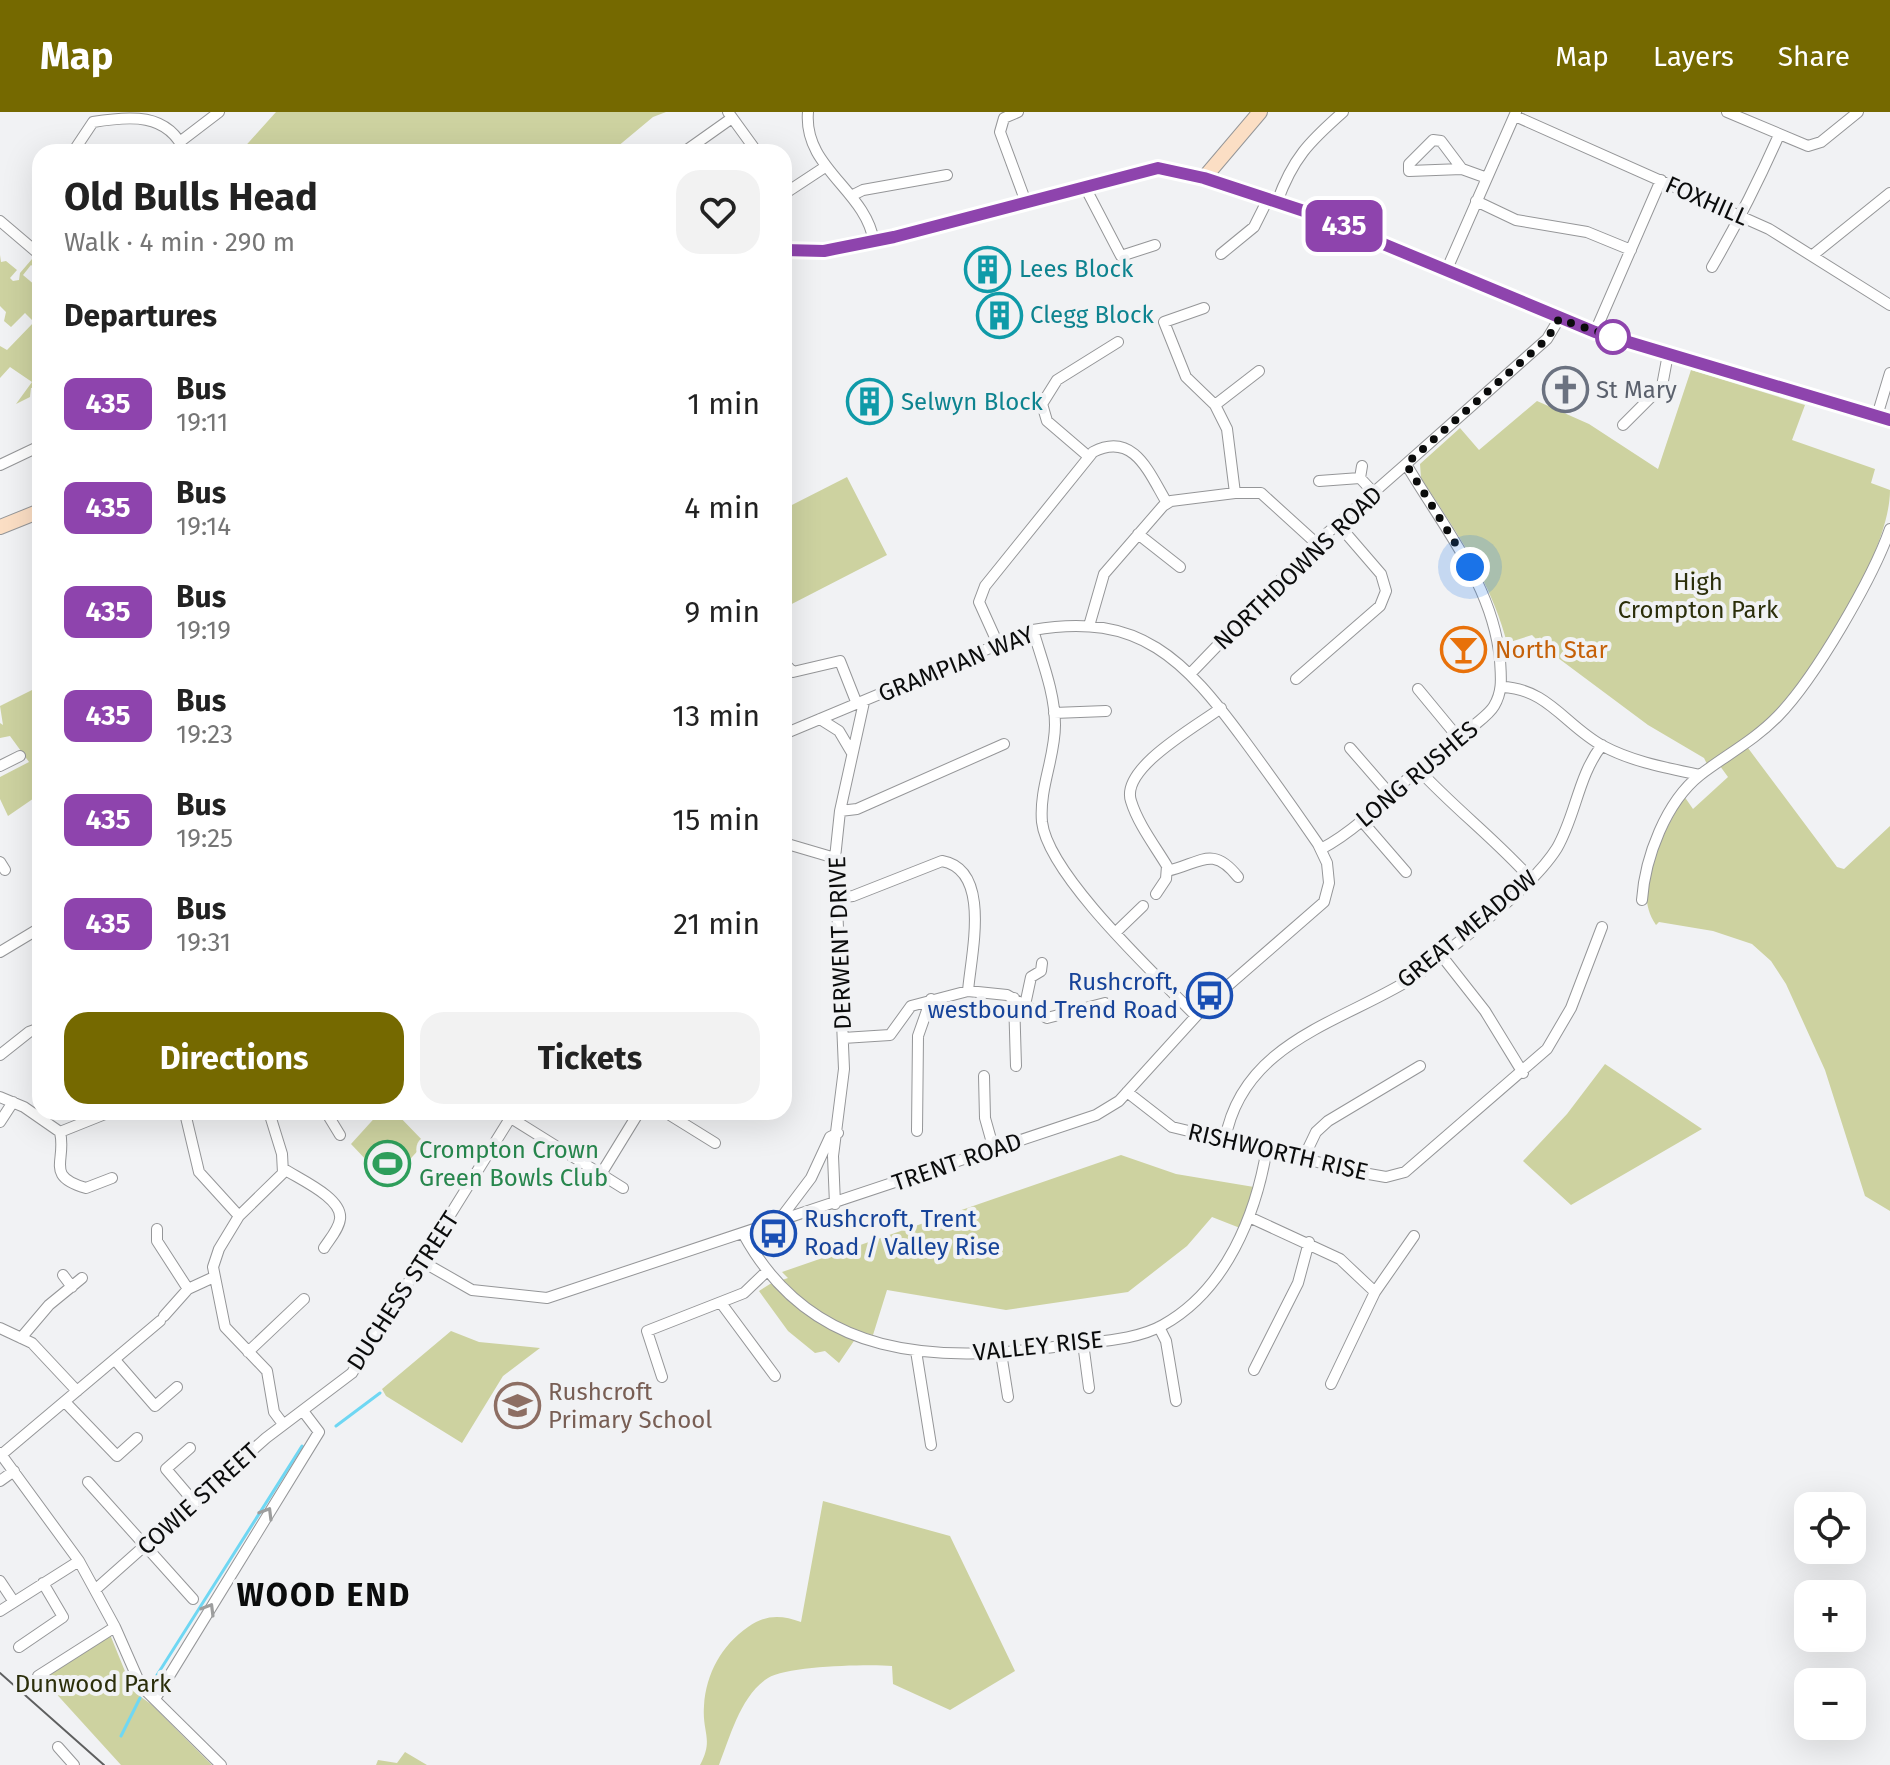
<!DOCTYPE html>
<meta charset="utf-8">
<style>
body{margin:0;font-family:"Fira Sans",sans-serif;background:#f2f2f2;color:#222;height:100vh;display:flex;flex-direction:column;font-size:30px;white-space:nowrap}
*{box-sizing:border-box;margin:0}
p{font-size:26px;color:#767676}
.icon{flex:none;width:44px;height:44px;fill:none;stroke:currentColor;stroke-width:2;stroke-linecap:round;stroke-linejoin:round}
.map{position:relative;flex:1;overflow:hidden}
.drawer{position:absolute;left:32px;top:32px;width:760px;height:976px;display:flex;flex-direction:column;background:#fff;border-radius:24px;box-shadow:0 8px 32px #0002}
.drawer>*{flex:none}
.badge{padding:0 16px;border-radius:12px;font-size:28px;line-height:52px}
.controls{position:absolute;left:1794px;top:1380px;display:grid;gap:16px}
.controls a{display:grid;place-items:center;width:72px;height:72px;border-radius:16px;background:#fff;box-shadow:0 8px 32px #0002;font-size:40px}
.you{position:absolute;width:40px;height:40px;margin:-20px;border:6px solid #fff;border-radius:50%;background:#1a73e8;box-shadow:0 0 0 12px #1a73e833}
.map>.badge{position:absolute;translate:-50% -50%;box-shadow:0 0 0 4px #fff}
h2{padding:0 32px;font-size:30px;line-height:72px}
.round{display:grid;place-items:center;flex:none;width:84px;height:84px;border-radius:24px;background:#f2f2f2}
.head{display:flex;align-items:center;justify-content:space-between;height:136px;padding:0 32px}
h1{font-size:38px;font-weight:700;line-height:60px}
.primary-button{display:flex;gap:16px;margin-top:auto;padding:16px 32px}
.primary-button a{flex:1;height:92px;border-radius:24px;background:#756900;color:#fff;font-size:32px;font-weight:700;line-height:92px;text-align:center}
.primary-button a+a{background:#f2f2f2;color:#222}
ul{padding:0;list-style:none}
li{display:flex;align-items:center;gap:24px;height:104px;padding:0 32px}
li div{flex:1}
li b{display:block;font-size:30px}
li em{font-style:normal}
li .badge{min-width:88px;font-weight:700;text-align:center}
header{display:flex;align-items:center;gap:48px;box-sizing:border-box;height:112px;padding:0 40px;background:#756900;color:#fff}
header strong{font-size:38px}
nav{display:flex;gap:44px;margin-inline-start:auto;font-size:28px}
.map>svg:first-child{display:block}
</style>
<header>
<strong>Map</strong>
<nav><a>Map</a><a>Layers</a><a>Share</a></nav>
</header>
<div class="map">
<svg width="1890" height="1653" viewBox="0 0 1890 1653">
<rect width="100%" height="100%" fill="#f1f2f4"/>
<!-- green -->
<path fill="#cdd2a0" d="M276 0H666L653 5 611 40H263L258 36 254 40H240Z
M0 143 1 150 6 149 17 158 10 166 13 169 19 168 20 161 32 147 40 154V160L31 153 23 163 36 174 33 185 36 187 40 183V275L31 276 30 285 16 292 32 270 10 255 0 266V234L7 238 34 210 25 201 11 215 4 209 6 200 0 194Z
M1691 258 1805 293 1792 328 1875 357 1871 371 1890 378C1890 439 1817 556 1775 599 1756 620 1731 637 1707 652L1704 646 1648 613 1546 537 1532 523 1507 531C1491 469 1455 418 1421 366L1420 352 1460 316 1479 338 1537 289 1589 312 1658 357Z
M847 365 887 443 784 496V397Z
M40 574V655L34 658 40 666V682L8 704 0 687V665L29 650 10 624 0 626V611L3 613 0 594Z
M1748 636 1837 755 1844 757 1890 714V1099L1865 1084 1825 958 1786 872 1771 849 1752 832 1713 819 1659 810 1656 813C1629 775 1666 720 1684 684L1693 697 1728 665 1720 654Z
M1605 952 1702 1017 1571 1093 1523 1049 1567 1002Z
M380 1000H395L425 1031 388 1071 351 1032Z
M1121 1043 1176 1062 1254 1075 1240 1116 1212 1105 1187 1134 1128 1180 1006 1198 887 1178 873 1223 860 1220 839 1251 825 1239 815 1241 788 1219 759 1179 770 1172 788 1166 782 1160Z
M451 1219 479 1230 540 1236 503 1264 462 1331 386 1284 382 1277Z
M823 1389 950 1424 1015 1559 950 1598 893 1572 892 1554C868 1552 787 1554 768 1566 741 1583 730 1625 719 1653H700C714 1627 702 1621 704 1594 706 1561 722 1533 748 1515 766 1502 782 1503 801 1510Z
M109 1520 133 1579 152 1593 212 1653H121L41 1565Z
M405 1640 427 1653H376L378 1648 397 1651Z"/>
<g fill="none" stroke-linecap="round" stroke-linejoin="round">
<!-- stream -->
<path stroke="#6fd7f3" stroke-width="3" d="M336 1314 380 1281
M152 1571 302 1334
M121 1624 140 1586"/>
<defs>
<path id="street" d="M728 0 757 40
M808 0C803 56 866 78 874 130
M1018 0 1004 6 1000 20 1027 93
M1727 0 1808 34 1821 30 1858 0
M1515 4 1769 117 1890 193
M181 29 219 0
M73 40 93 10C129 4 168 0 185 40
M684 40 732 6
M1462 57 1409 59V52L1433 28 1441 29 1462 57 1487 66
M1085 75 1121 144 1155 133
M784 82 825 55
M851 84 863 78 947 63
M1476 89 1516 108 1587 120 1631 138
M1277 90C1293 46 1309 30 1343 0
M0 109 40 143
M1221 142 1254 115 1268 87
M1813 143 1890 81
M1712 155C1737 112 1759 68 1779 23
M1447 157 1516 0
M1204 196 1164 210 1186 265 1215 293 1227 317 1235 381
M1595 220 1661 68
M1215 293 1259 259
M1877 304 1890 261
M1623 313 1662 274 1668 242
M1089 345 1047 309 1042 292 1057 268 1118 230
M0 353 40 334
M1360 366 1362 354
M1319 369 1360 366 1373 380
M1138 422 1180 455
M1089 514 1104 462 1163 394 1171 389 1235 381H1261L1316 431
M1033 518C1042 549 1055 581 1055 613 1055 646 1039 676 1042 710 1048 763 1157 864 1196 904
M998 532 979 490 985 474 1093 340C1134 319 1149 361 1167 391
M787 554 793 560 840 549 857 592
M1191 561 1316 431 1406 352
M1296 567 1380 494 1386 479 1381 462 1337 411
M1502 575C1547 576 1567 615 1603 634 1633 650 1667 656 1700 663
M1418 577 1456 623
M1054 601 1106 599
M820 607 839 619 852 641
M1350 636 1390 682
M0 654 20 644
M1418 657C1454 696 1495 727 1530 766
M840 699 857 697 1004 632
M1361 708 1406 760
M784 731 835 746
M1321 737C1361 716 1394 678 1428 648 1443 635 1486 608 1494 594 1503 579 1501 565 1500 548 1493 473 1443 415 1406 352L1547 227 1559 207
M0 750 5 758
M1167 759C1200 752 1212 732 1238 765
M1156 782 1166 767 1167 754C1155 734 1138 712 1131 689 1120 656 1197 614 1221 596
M836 786 853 784 942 749C992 758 971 842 968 879
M1642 788C1645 745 1666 690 1700 663 1726 643 1755 628 1778 604 1815 566 1873 466 1890 417
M1115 821 1143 794
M0 840 40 816
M1441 843 1485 899 1523 961
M1014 886 1016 954
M1025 893 1031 865 1041 859 1042 851
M843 926 890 923 911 894 968 879 1007 883 1047 906 1105 891
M0 943 29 920 40 916
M984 964 985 1006 994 1038
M1127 980 1172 1015 1363 1061 1386 1065 1405 1060 1547 937 1571 896 1602 815
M0 985 24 995 60 1020
M269 1000 282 1042 283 1061 239 1104 219 1137 213 1155 225 1215 267 1259 274 1300 283 1312
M326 1000 340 1023
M665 1000 715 1031
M185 1001 199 1060 239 1104
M511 1006 623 1076
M0 1010 13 990
M917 1019 918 924 931 887
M60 1020C67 1049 44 1064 86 1076L112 1066
M60 1020 110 1000
M1225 1028C1243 927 1348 909 1419 862 1460 827 1530 779 1557 736 1576 703 1578 664 1602 633
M1304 1045 1316 1020 1328 1009 1420 954
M284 1057C299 1067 343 1086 340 1107 339 1117 329 1128 324 1136
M601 1062 639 1000
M835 1092 833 1044 844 957 835 746 840 699 864 590
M1249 1105 1340 1147 1375 1180
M777 1111 811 1066 830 1025 838 1021
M157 1117V1129L188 1177
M744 1123C813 1248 936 1251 1062 1234 1094 1229 1135 1229 1163 1213 1226 1178 1256 1103 1267 1036
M423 1150 472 1178 547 1186 1096 1003 1119 989 1208 891 1324 790 1329 771 1327 751 1318 732C1294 697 1269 662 1244 628 1185 548 1140 499 1033 518L784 622
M63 1163 72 1175
M721 1191 775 1264
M164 1204 188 1177 214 1165
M1159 1215 1166 1229 1176 1289
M0 1216 32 1231 77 1279
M21 1226 49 1193 82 1166
M1083 1231 1089 1276
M916 1239 931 1333
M248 1240 304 1187
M1001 1241 1008 1285
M115 1248 155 1294 177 1275
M1254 1258 1298 1171 1309 1130
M662 1265 647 1219 744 1181 767 1159
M1331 1272 1375 1180 1414 1124
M65 1290 117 1344 137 1326
M190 1336 166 1357 195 1391
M0 1341 79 1449 115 1515 141 1574 221 1653
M1 1343 160 1209
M0 1369 14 1359
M88 1370 193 1487
M0 1469 14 1490
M96 1477 266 1326 352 1261 514 1000
M0 1499 79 1449
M19 1535 63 1505 43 1471
M38 1564 115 1515
M155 1587 319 1320 303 1299
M58 1635 74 1653"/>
<path id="secondary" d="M1204 66 1260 0
M784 138 824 139 894 125 1158 56 1204 66 1304 99 1595 220 1890 308
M0 415 40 399"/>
</defs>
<!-- street casing -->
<use href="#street" stroke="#959698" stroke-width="12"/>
<!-- secondary casing -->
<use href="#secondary" stroke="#959698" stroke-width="16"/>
<!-- street -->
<use href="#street" stroke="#fff" stroke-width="10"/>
<!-- secondary -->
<use href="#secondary" stroke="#fbdec4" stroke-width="14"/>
<!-- tram -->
<path stroke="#5e5f5f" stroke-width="2" d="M0 1561 104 1653"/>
</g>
<!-- one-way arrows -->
<defs><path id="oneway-chevron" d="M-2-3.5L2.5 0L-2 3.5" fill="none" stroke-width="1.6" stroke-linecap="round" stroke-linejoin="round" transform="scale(2)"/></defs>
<g stroke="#9d9e9e">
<use href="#oneway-chevron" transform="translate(267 1401) rotate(-59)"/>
<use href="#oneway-chevron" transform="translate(209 1497) rotate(-59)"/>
</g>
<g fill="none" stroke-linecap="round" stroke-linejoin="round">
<defs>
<path id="line" d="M784 138 824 139 894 125 1158 56 1204 66 1304 99 1595 220 1890 308"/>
</defs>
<!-- line casing -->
<use href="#line" stroke="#fff" stroke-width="18"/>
<!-- line -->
<use href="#line" stroke="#8e44ad" stroke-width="12"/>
<!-- walk -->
<path stroke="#0b0c0c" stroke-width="8" stroke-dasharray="0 14.4" d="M1470 455 1406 352 1547 227 1559 207 1613 225"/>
</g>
<!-- icons -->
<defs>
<symbol id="building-ring" viewBox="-11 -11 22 22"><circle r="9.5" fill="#f1f2f4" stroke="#0f9aa8" stroke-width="1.5"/><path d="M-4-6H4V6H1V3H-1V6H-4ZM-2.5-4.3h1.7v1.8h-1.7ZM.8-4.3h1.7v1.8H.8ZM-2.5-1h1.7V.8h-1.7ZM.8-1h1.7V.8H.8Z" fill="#0f9aa8"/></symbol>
<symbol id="church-ring" viewBox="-11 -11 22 22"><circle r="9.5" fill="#f1f2f4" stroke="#6b7280" stroke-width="1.5"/><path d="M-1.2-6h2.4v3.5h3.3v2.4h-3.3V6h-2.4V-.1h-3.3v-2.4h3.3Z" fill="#6b7280"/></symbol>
<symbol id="bar-ring" viewBox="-11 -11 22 22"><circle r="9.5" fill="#f1f2f4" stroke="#e8710a" stroke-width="1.5"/><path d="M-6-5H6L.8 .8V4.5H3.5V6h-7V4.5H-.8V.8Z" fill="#e8710a"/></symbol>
<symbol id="bus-ring" viewBox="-11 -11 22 22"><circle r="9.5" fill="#f1f2f4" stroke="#1a4fb4" stroke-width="1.5"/><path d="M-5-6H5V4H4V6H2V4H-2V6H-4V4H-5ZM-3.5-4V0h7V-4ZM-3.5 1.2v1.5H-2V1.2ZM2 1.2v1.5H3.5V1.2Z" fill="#1a4fb4"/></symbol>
<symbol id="stadium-ring" viewBox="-11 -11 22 22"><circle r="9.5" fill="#f1f2f4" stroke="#2e9e5b" stroke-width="1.5"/><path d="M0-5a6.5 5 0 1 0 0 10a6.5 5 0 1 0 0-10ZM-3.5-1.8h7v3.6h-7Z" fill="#2e9e5b"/></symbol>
<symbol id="school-ring" viewBox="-11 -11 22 22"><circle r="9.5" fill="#f1f2f4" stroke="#8d6e63" stroke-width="1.5"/><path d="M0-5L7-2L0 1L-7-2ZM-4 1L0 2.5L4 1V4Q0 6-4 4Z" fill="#8d6e63"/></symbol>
</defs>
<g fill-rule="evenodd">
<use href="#building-ring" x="962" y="132" width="51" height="51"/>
<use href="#building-ring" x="974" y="178" width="51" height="51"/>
<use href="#church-ring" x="1540" y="252" width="51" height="51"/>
<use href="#building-ring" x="844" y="264" width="51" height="51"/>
<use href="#bar-ring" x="1438" y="512" width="51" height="51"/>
<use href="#bus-ring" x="1184" y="858" width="51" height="51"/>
<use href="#stadium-ring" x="362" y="1026" width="51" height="51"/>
<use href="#bus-ring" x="748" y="1096" width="51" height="51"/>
<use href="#school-ring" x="492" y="1268" width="51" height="51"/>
</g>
<!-- markers -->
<circle fill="#fff" stroke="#8e44ad" stroke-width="4" cx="1613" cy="225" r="16"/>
<g text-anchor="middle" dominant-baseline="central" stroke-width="8" stroke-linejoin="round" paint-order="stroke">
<!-- street labels -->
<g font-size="24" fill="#0b0c0c" stroke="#f1f2f4">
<text transform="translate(1707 89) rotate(24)">FOXHILL</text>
<text transform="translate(1298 456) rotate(-44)">NORTHDOWNS ROAD</text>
<text transform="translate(956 552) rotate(-22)">GRAMPIAN WAY</text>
<text transform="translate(1417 662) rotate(-40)">LONG RUSHES</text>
<text transform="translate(1467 817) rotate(-39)">GREAT MEADOW</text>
<text transform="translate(840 831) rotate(-92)">DERWENT DRIVE</text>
<text transform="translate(1278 1040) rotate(13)">RISHWORTH RISE</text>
<text transform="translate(957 1050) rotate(-19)">TRENT ROAD</text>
<text transform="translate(403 1179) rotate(-57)">DUCHESS STREET</text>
<text transform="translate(1038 1234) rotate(-6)">VALLEY RISE</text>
<text transform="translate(198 1387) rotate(-42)">COWIE STREET</text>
</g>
<!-- culture labels -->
<g font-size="24" fill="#0d838f" stroke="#f1f2f4" text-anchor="start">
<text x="1019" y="157">Lees Block</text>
<text x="1030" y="203">Clegg Block</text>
<text x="901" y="290">Selwyn Block</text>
</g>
<!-- worship labels -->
<g font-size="24" fill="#5b616d" stroke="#f1f2f4" text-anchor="start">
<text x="1596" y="278">St Mary</text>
</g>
<!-- park labels -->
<g font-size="24" fill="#2b2e0a" stroke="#f1f2f4">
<text x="1698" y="470">High<tspan x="1698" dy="28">Crompton Park</tspan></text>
<text x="93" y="1572">Dunwood Park</text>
</g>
<!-- food labels -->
<g font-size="24" fill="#c56008" stroke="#f1f2f4" text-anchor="start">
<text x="1495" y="538">North Star</text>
</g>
<!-- transit labels -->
<g font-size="24" fill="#164399" stroke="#f1f2f4" text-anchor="end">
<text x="1178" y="870">Rushcroft,<tspan x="1178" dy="28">westbound Trend Road</tspan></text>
<text x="804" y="1107" text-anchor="start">Rushcroft, Trent<tspan x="804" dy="28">Road / Valley Rise</tspan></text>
</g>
<!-- leisure labels -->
<g font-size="24" fill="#27864d" stroke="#f1f2f4" text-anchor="start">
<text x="419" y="1038">Crompton Crown<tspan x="419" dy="28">Green Bowls Club</tspan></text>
</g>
<!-- education labels -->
<g font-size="24" fill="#785e54" stroke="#f1f2f4" text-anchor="start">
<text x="548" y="1280">Rushcroft<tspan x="548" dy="28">Primary School</tspan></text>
</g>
<!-- district labels -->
<g font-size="32" font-weight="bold" letter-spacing="2" fill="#0b0c0c" stroke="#f1f2f4">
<text x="324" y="1483">WOOD END</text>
</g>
</g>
</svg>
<div class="controls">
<a><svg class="icon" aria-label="locate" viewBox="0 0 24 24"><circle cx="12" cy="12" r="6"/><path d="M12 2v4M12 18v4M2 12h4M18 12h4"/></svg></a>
<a>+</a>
<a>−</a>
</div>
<div class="you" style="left:1470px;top:455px"></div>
<b class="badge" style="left:1344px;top:114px;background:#8e44ad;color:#fff">435</b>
<section class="drawer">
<div class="head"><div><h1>Old Bulls Head</h1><p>Walk · 4 min · 290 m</p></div><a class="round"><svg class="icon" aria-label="heart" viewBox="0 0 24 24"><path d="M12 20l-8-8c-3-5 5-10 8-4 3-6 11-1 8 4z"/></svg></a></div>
<h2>Departures</h2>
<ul>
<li><span class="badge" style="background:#8e44ad;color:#fff">435</span><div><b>Bus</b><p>19:11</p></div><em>1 min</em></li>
<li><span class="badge" style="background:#8e44ad;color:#fff">435</span><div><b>Bus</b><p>19:14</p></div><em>4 min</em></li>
<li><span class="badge" style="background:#8e44ad;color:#fff">435</span><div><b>Bus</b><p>19:19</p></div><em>9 min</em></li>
<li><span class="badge" style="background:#8e44ad;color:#fff">435</span><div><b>Bus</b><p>19:23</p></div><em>13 min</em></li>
<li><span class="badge" style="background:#8e44ad;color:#fff">435</span><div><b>Bus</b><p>19:25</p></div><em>15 min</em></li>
<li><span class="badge" style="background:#8e44ad;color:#fff">435</span><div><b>Bus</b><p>19:31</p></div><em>21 min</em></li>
</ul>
<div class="primary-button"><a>Directions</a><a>Tickets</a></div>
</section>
</div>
